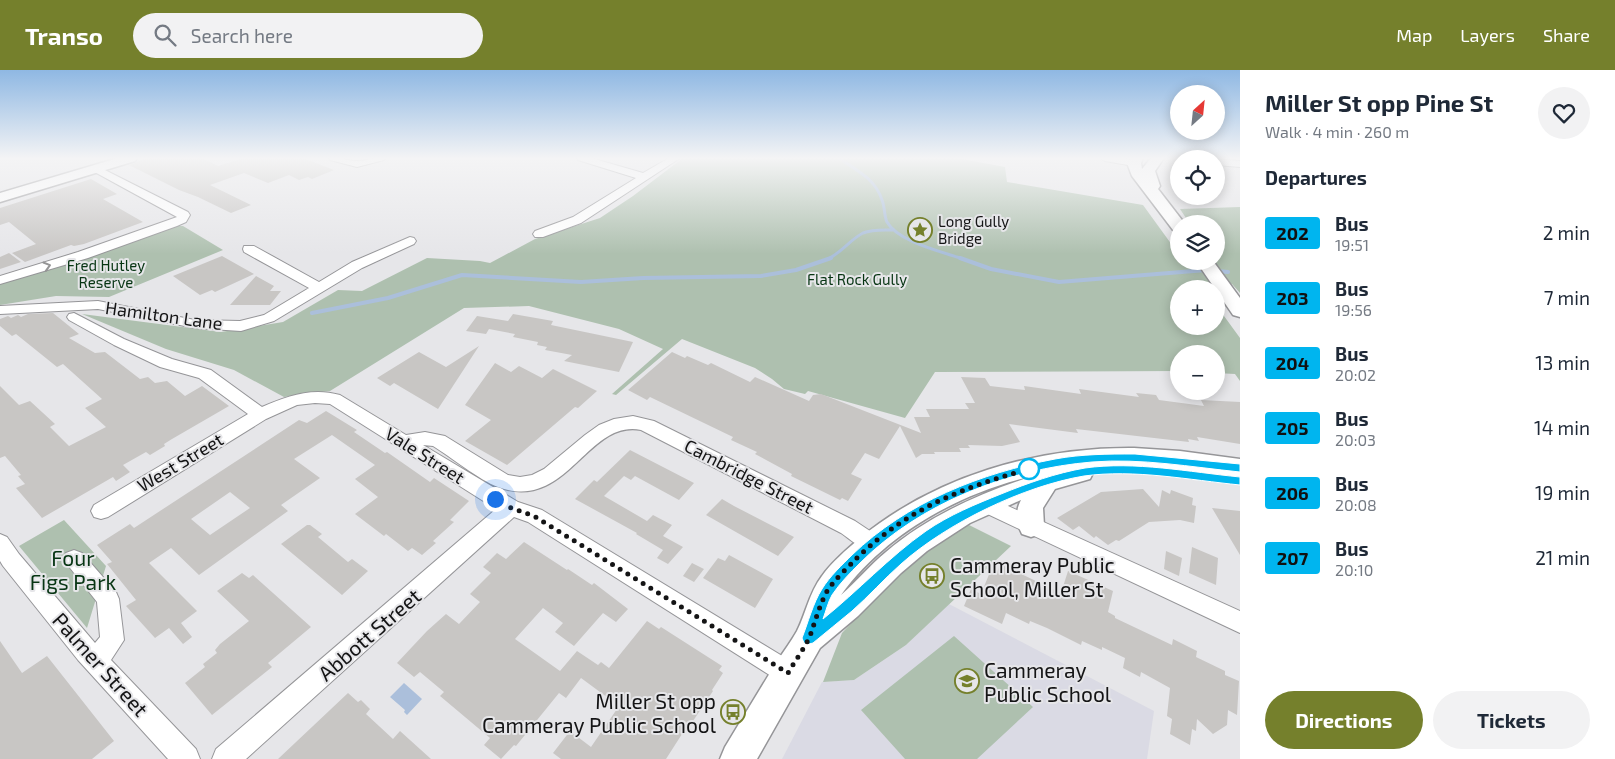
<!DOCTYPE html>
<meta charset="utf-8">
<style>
body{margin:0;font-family:"Exo 2",sans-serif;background:#f2f2f3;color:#1f2937;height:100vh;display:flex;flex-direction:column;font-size:19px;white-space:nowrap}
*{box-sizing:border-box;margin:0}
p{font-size:16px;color:#747a83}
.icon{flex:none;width:28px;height:28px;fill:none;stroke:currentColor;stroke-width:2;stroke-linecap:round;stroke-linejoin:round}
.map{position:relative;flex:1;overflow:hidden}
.panel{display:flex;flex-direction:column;background:#fff;width:375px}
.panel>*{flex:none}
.badge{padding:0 10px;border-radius:4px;font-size:18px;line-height:32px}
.needle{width:32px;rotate:27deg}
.tools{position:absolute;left:1170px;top:15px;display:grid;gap:10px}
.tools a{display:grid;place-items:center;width:55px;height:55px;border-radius:50%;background:#fff;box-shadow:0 2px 12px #0003;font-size:25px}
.you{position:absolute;width:25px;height:25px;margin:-12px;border:4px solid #fff;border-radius:50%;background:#1a73e8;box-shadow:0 0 0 8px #1a73e833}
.map>.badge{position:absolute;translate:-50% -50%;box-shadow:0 0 0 2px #fff}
h2{padding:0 25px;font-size:19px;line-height:45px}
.round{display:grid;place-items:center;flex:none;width:52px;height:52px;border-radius:26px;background:#f2f2f3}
.headline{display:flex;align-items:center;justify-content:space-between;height:85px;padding:0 25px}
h1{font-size:24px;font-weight:700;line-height:38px}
.button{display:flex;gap:10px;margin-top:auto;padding:10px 25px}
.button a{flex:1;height:58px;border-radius:30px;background:#75802c;color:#fff;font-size:20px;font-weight:700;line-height:58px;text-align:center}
.button a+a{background:#f2f2f3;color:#1f2937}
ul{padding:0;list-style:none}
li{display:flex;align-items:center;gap:15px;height:65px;padding:0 25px}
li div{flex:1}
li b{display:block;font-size:19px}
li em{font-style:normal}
li .badge{min-width:55px;font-weight:700;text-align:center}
header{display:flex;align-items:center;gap:30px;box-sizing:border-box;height:70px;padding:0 25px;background:#75802c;color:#fff}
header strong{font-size:24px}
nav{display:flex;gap:28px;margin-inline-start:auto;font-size:18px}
.search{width:350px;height:45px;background:#f2f2f3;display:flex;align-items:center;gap:12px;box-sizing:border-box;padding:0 18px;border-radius:28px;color:#747a83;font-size:19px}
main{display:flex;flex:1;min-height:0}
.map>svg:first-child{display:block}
</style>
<header>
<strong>Transo</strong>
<div class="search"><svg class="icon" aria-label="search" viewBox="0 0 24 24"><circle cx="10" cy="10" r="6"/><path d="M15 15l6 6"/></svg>Search here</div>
<nav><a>Map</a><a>Layers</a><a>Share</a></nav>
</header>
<main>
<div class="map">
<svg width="1240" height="689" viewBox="0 0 1240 689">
<rect width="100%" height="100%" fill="#e6e6e9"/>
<!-- built -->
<path fill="#dadae4" d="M949 534 1154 641 1147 689H782L822 612 854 610 906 575Z"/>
<!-- green -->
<path fill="#aec0af" d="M683 88H957L1005 97 1007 112 1143 135 1172 175H1179V191H1216V154H1190L1180 139 1240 137V223L1232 214 1200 212 1204 219H1179V256H1216V235L1240 268V311L1235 304 1216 303V284H1179V301L935 302 905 348 808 321 805 324 784 319 772 309 755 298 682 269 616 325 612 324 663 279 619 259 529 236 464 238 330 321 284 327 234 300 166 279 82 244 221 262 283 252 338 220 362 221 427 188 480 191 490 193 535 169 600 148 633 126Z
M174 156H183L223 180 109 227 56 226 0 235V213Z
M64 450 106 496 87 558 19 476Z
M969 455 1011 476 906 575 854 610 823 612 842 563 890 512 936 474Z
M954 566 1033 637 977 689H905L861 640Z"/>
<!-- water -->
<path fill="#abbfdb" d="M404 613 422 629 407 645 404 642 405 640 390 627Z"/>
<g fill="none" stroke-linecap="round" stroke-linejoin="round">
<!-- stream-far1 -->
<path stroke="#abbfdb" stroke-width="3" d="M839 88C857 101 875 108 882 130 885 137 884 146 887 152 898 172 943 182 963 189
M828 189C842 182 851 169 863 163 873 159 883 160 894 160"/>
<!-- stream -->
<path stroke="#abbfdb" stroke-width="4" d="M960 188 991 199 1059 212 1206 200
M1217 201 1228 202
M312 243 388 228 462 205 581 212 643 208 761 206 796 200 831 188"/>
</g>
<!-- building -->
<path fill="#c8c6c4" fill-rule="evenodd" d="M147 88H202L218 96 243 88H303L334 100 312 109 308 107 299 110 289 105 268 113 244 103 210 115 251 135 231 143 198 127 179 120 129 95Z
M91 109 117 124 103 129 143 152 84 174 74 176 71 175 25 192 12 183 36 174 9 152 0 155V138Z
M9 183 21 192 0 199V187Z
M222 186 254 204 215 222 212 220 200 225 173 206Z
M256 206 274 216 270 221H281L270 235H230Z
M53 243 79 264 69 268 95 283 105 282 140 309 148 307 155 313 167 311 185 326 202 316 229 336 172 369 164 374 165 376 150 385 146 382 123 395 130 402 116 411 113 407 42 448 16 418 25 414 18 406 21 405 5 386 0 388V316L19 335 30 331 55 354 50 357 69 376 106 357 85 338 102 329 63 294 57 297 16 264 12 266 0 256V249L8 246 11 248 18 245 21 247 28 244Z
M513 244 553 251 551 255 633 272 619 302 564 291 572 285 545 280 547 277 537 275 538 272 513 267 515 264 489 259 486 264 466 261 477 246 508 251Z
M479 276 438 339 394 313 390 316 377 308 419 282 446 297Z
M672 282 685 288 687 286 708 295 711 293 750 312 755 307 809 331 813 325 821 324 921 363 914 347H930L926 339H969L965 333H975L961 307 985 308 990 316 1025 320 1024 316 1081 324 1079 319 1139 327 1136 323 1156 325 1159 330 1204 336 1201 330 1240 332V374L1197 367 1199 371 1188 369 1189 372 1076 359 1078 363 1009 354 1020 372 1002 376 968 375 970 378H959L961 382H934L935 384H922L916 388 900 356 879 389 865 383 851 404 862 409 848 431 842 428 840 430 791 406 792 404 755 384 757 382 731 370 733 367 650 327 647 330 628 320Z
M495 293 511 302 519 296 542 308 553 299 597 321 578 338 575 337 507 395 465 371 491 350 465 335Z
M326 341 357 360 354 362 385 383 387 382 430 412 434 408 469 431 450 450 454 452 433 471 436 473 422 485 412 478 408 481 386 464 384 466 355 444 378 427 355 409 375 395 332 365 294 389 320 408 281 435 288 441 199 505 171 478 149 493 197 541 181 553 192 567 183 574 169 558 155 568 126 536 136 530 107 494 112 492 97 475 130 454 134 458 299 350 307 353ZM230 422 250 438 210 465 191 449Z
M630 380 694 413 679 430 635 406 631 410 624 406 604 426 647 451 653 445 672 455 663 466 683 477 668 494 657 488 663 480 636 464 637 463 575 429 594 410 597 412Z
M1143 419 1159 437 1162 420 1170 424 1171 420 1193 428 1192 435 1196 436 1194 453 1180 450 1149 452 1119 471 1116 470 1108 475 1096 466 1094 468 1079 456 1073 460 1057 448 1101 422Z
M722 429 734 436 794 467 778 486 706 445Z
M1212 438 1240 441V485Z
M307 455H310L322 464 318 467 348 492 352 489 368 501 342 525 281 474Z
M524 472 567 500 568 499 592 515 594 513 628 539 616 552 603 543 574 576 555 562 563 553 543 538 515 569 560 601 577 581 598 595 601 592 609 598 647 551 659 559 661 557 722 596 719 600 723 603 712 620 713 621 693 651 691 650 666 689H561L553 683 570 661 591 677 619 636 581 608 566 628 559 623 516 676 514 675 501 689 484 675 490 668 440 626 444 622 420 602 414 607 397 593 427 561 446 544 459 554 480 532 470 524 491 503 483 497 497 483 506 489Z
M1192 477 1218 488 1216 515 1189 503Z
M1166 481 1182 488 1179 506 1164 499Z
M729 485 773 509 755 538 703 508 718 488 725 491Z
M692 493 704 499 694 512 683 506Z
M1000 494 1061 523 1068 501 1113 521 1108 542 1115 546V548L1172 575 1173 569 1197 581 1196 587 1225 601V605L1239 611 1237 645 1228 640 1227 655 1213 664 1197 649 1196 661 1192 659 1190 675 1170 664 1172 649 1167 646 1170 618 1141 602 1140 607 1123 598 1125 588 1102 577V580L1082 571 1081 575 1047 558 1030 551 1029 554 1006 543 1002 554 964 536 971 519 981 524 990 502 996 505Z
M242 503 249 508 253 505 311 557 268 593 272 597 212 645 185 613 205 597 203 594 217 583 215 580 220 574 249 551 217 521Z
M0 571 22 603 47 586 114 671 92 689H0Z
M348 623 358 632 361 630 370 639 366 644 393 669 400 661 431 689H278Z"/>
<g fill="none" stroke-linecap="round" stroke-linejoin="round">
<defs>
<path id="minor" d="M329 88C340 87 347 91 357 91 367 91 374 87 385 88L384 90 357 97 330 90Z
M577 88H591L643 103 669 88H680L581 153 543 167H535L533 164 535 161 573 147 636 108 578 90Z
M1100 88H1120L1138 91 1139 93 1134 96 1105 91Z
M1178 88H1191L1192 89H1179Z
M1216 89 1240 91V97L1216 95Z
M95 95 188 142 190 145 186 152 177 156 88 188 0 214V206L78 182 177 147 91 100 90 98Z
M410 167 414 168 416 171 414 174 362 198 274 251 241 261 195 258 98 239 0 244V236L98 231 195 250 240 251 264 245 309 218 244 182 243 179 244 176H254L319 212 352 192Z
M74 243 124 269 172 289 211 300 262 337C287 326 312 317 340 325L406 365 425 362 445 366 508 405 520 407 532 405 544 399 585 365 599 355 614 349 633 346 654 351 855 451 879 467 883 473 879 479C865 484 853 471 841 463L641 360C587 349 567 443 498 417 479 410 451 387 433 376L423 375 518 432 542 440 797 595 800 603 797 611 788 615 779 611 528 452 514 447 246 689H212L216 679 496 439 330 334 315 333 297 335 266 349 108 447 101 449 94 447 91 441 94 435 248 344 199 308 160 297 114 275 69 250 67 247 69 244Z
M986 426 1240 541V563L979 440 976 434 979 428Z
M0 464 7 467 19 484 95 573 100 567 97 532 63 489 66 483 74 480 82 483 116 522 119 529 124 570 111 590 196 679 200 689H168L78 590 3 496 0 491Z"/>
<path id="major" d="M118 88H137L135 91 0 132V123Z
M1131 88H1143L1141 93 1142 99 1151 88H1164L1155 101 1160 116 1158 119 1185 154H1179V162L1173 160 1132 106 1127 93Z
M1196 191H1213L1240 228V247L1233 245Z
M1134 378 1180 381 1240 389V407L1149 397H1090L1093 403 1090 409 1055 419 1043 438 1044 456 1040 464 1031 467 1022 464C1016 453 1015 441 1021 430L970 453 927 481 901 503 858 546 820 578 757 689H720L725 677C742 649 759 621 776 593 783 582 791 572 797 561 806 543 809 523 822 506 832 492 846 480 859 469 935 406 1036 377 1134 378ZM1033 406C980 423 928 446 886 482 870 495 857 511 841 525 886 463 960 423 1033 406Z"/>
</defs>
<!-- minor casing -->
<use href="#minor" stroke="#959598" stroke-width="2"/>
<!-- major casing -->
<use href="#major" stroke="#959598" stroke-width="3"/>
<!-- minor -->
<use href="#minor" fill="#fff" fill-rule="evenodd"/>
<!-- major -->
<use href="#major" fill="#fff" fill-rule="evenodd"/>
</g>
<!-- one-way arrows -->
<defs><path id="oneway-chevron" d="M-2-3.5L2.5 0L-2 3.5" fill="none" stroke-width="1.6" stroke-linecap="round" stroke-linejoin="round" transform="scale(1.25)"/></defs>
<use stroke="#959596" href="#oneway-chevron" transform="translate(47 196) rotate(-17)"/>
<!-- sky -->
<linearGradient id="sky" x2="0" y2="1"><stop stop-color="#8fb8e3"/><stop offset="0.48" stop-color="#f4f4f5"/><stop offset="1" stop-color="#f4f4f5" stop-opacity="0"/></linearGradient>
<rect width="1240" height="184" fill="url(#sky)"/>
<!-- line -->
<path fill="#00b5ef" stroke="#fff" d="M1135 384 1240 394V402C1191 397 1141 388 1092 392 1008 399 920 433 860 493 850 503 840 513 832 525 828 532 826 541 823 549 858 521 889 487 926 461 949 445 976 434 1001 424 1028 413 1056 403 1085 398 1135 391 1189 402 1240 407V415C1190 410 1134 399 1084 406 1024 416 947 453 901 494 884 509 869 526 852 541 839 552 826 562 813 573L809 574 804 573 802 568C808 553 813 533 822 519 830 506 842 495 852 485 907 432 981 403 1055 389 1082 384 1108 384 1135 384Z"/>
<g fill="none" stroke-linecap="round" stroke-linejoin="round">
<!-- walk -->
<path stroke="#141415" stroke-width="5" stroke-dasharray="0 9" d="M495 429 511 438 534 446 788 603C795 591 804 579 810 566 815 552 819 537 826 523 833 511 846 499 856 489 908 438 964 417 1029 399"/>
</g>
<!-- icons -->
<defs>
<symbol id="sight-ring" viewBox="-11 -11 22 22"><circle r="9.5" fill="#e6e6e9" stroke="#75802c" stroke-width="1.5"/><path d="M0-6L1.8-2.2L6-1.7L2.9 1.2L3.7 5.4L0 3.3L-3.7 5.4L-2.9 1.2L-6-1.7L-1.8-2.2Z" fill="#75802c"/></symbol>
<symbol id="bus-ring" viewBox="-11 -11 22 22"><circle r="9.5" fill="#e6e6e9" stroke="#75802c" stroke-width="1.5"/><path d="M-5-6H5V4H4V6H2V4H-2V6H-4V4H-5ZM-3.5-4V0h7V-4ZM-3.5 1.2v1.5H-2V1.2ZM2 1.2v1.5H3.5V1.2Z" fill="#75802c"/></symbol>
<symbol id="school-ring" viewBox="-11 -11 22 22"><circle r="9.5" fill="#e6e6e9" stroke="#75802c" stroke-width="1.5"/><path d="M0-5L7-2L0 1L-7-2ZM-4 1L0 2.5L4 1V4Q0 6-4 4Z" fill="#75802c"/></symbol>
</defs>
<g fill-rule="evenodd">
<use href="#sight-ring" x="906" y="146" width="28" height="28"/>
<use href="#bus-ring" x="918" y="492" width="28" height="28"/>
<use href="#school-ring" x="953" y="597" width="28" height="28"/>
<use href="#bus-ring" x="719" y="628" width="28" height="28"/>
</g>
<!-- markers -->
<circle fill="#fff" stroke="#00b5ef" stroke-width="2.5" cx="1029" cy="399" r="10"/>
<g text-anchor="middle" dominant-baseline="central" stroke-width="4" stroke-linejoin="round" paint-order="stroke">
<!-- far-poi labels -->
<g font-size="15" fill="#141415" stroke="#e6e6e9" text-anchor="start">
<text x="938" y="151">Long Gully<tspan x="938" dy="17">Bridge</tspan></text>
</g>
<!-- far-park labels -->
<g font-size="15" fill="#073513" stroke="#e6e6e9">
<text x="106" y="195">Fred Hutley<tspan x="106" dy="17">Reserve</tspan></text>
<text x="857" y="209">Flat Rock Gully</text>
</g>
<!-- street labels -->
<g font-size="18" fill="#141415" stroke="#e6e6e9">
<text transform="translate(164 245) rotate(8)">Hamilton Lane</text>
<text transform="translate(425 385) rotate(32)">Vale Street</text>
<text transform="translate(180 392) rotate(-31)">West Street</text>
<text transform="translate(749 406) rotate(27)">Cambridge Street</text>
</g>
<!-- near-park labels -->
<g font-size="21" fill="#073513" stroke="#e6e6e9">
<text x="73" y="487">Four<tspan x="73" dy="24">Figs Park</tspan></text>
</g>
<!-- near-poi labels -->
<g font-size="21" fill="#141415" stroke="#e6e6e9" text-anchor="start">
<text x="950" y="494">Cammeray Public<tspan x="950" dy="24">School, Miller St</tspan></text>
<text x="984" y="599">Cammeray<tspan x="984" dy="24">Public School</tspan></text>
<text x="716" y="630" text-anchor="end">Miller St opp<tspan x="716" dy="24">Cammeray Public School</tspan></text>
</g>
<!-- near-street labels -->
<g font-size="21" fill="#141415" stroke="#e6e6e9">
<text transform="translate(369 564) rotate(-41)">Abbott Street</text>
<text transform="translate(101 594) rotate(48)">Palmer Street</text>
</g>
</g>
</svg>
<div class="tools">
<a><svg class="needle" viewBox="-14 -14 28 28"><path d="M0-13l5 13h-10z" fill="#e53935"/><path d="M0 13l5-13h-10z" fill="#747a83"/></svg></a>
<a><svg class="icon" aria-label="locate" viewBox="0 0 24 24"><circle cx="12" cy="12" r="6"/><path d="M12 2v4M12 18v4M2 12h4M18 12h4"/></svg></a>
<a><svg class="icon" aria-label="layers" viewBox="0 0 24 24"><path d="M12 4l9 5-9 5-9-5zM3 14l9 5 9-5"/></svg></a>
<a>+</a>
<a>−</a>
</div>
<div class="you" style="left:495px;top:429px"></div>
</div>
<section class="panel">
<div class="headline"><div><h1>Miller St opp Pine St</h1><p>Walk · 4 min · 260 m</p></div><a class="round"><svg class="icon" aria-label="heart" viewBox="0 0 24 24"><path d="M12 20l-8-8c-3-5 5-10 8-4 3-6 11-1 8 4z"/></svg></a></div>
<h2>Departures</h2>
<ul>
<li><span class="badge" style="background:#00b5ef;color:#111">202</span><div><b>Bus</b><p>19:51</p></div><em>2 min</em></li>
<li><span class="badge" style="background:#00b5ef;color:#111">203</span><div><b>Bus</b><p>19:56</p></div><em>7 min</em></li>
<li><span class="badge" style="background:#00b5ef;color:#111">204</span><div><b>Bus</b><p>20:02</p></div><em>13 min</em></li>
<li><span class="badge" style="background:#00b5ef;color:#111">205</span><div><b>Bus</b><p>20:03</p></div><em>14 min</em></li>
<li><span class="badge" style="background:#00b5ef;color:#111">206</span><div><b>Bus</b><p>20:08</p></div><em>19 min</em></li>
<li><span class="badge" style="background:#00b5ef;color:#111">207</span><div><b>Bus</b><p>20:10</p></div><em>21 min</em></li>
</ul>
<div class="button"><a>Directions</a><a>Tickets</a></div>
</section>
</main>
